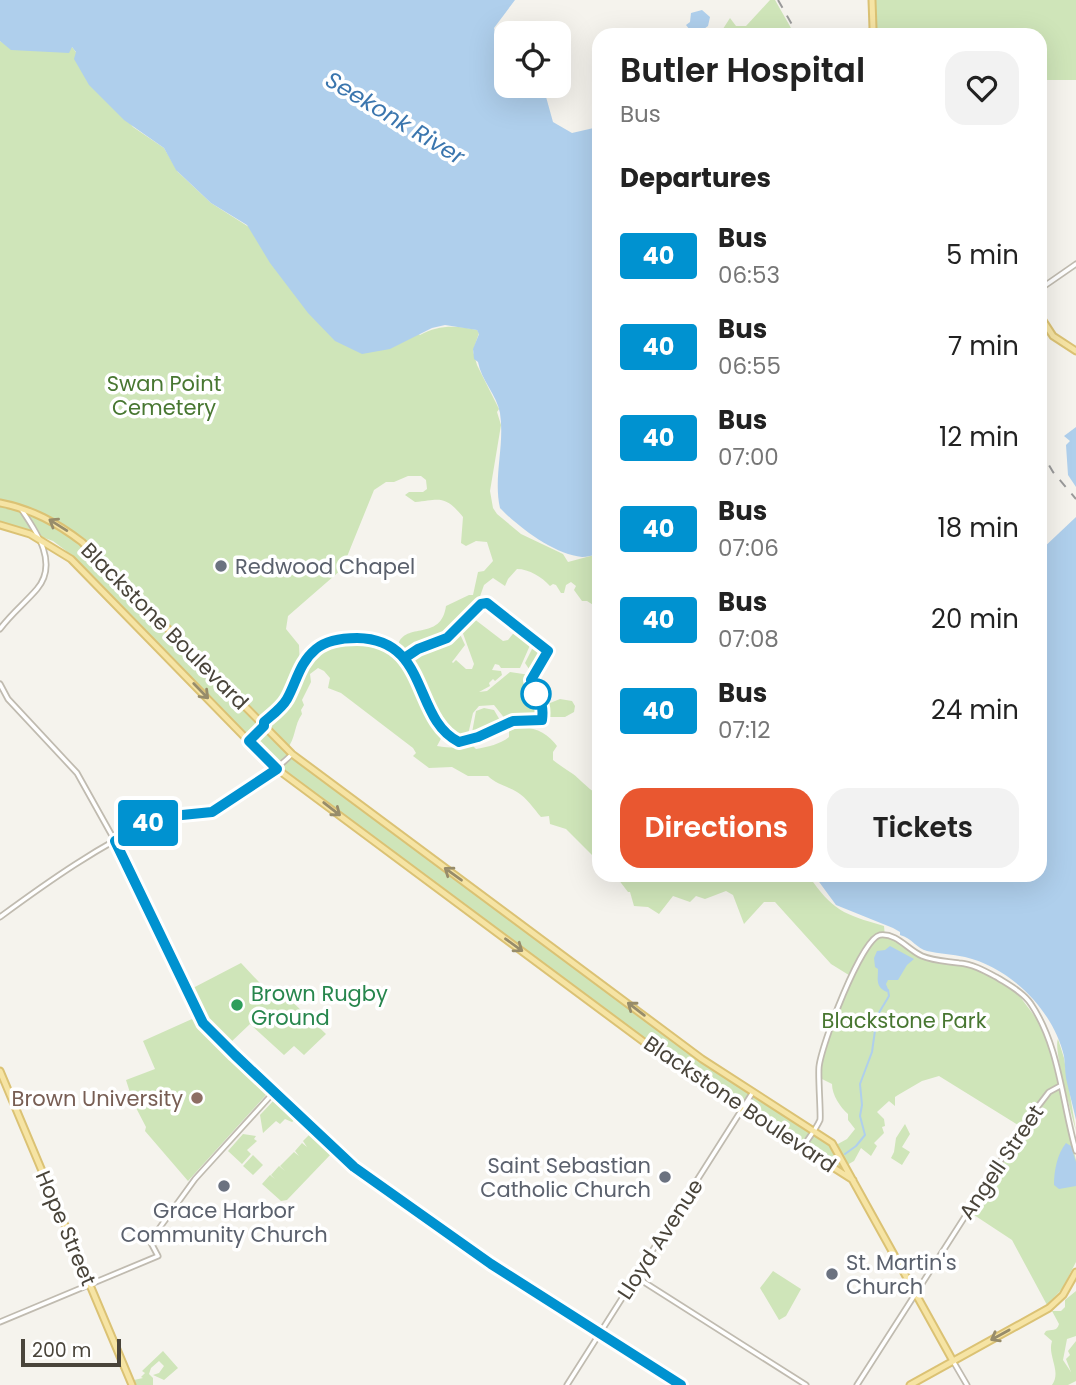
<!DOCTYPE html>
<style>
body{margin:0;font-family:Poppins,sans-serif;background:#f2f2f2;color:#222;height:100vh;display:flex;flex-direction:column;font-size:26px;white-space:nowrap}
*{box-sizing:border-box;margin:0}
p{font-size:23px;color:#767676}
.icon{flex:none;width:38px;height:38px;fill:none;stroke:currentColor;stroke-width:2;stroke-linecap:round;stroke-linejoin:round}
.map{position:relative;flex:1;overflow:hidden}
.details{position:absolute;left:592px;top:28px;width:455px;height:854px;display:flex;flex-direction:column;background:#fff;border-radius:21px;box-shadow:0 7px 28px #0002}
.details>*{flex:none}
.badge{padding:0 14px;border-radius:5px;font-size:24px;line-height:46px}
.controls{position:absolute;left:494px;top:21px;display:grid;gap:14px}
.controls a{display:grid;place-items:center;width:77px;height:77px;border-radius:14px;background:#fff;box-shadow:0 7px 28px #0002;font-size:35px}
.scale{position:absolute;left:21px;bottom:18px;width:100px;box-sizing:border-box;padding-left:7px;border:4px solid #49443a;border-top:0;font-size:19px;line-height:24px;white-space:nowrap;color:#49443a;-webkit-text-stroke:5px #fff;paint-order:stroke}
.map>.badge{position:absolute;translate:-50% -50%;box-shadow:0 0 0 4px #fff}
h2{padding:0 28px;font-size:26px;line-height:63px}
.round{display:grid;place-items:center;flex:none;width:74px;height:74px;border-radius:21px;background:#f2f2f2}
.head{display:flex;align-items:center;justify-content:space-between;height:119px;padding:0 28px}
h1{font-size:33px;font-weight:600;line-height:52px}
.cta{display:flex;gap:14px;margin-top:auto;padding:14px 28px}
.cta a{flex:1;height:80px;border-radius:21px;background:#e95730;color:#fff;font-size:28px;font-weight:600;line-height:80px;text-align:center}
.cta a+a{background:#f2f2f2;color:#222}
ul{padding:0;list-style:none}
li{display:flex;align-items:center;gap:21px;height:91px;padding:0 28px}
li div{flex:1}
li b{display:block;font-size:26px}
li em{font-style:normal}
li .badge{min-width:77px;font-weight:700;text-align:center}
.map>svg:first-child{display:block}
</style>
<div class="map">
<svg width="1076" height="1385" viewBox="0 0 1076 1385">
<rect width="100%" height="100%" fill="#f5f3ed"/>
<!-- green -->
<path fill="#cfe5b9" d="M770 0H775L795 35H719L730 18 736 26H746Z
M873 0H1076V80H1040V35H884L874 29Z
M0 41 14 50 72 47 133 127 164 148 178 172 211 203 420 335C438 325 456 325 477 330L479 333 473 351 477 365 499 409 497 412 501 425 490 491 493 508 497 514 521 534 563 554 568 562 598 554V608L587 601H582L574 590 576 586 571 582 566 585 564 593H561L556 585 553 584 550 586C542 577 529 569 517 569L508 579 505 586 493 578 484 585 477 605 455 628 445 636 404 651 398 645C405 621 441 642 446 606L469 595H473L478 572 484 571 493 561 487 542 476 541 466 546 461 543 463 517C445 495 441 499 415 502L405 495 409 492H423L427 489 426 480 421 476H408L394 482H386L374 490 342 569 288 616 286 629 299 645 300 668C309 659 317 649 330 643 352 633 384 638 402 656 415 669 421 687 429 703L409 658C424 645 443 643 459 632L465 645 452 662 453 663 456 660 466 669H472L474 664 461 628 481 606 487 605 493 609 487 606 481 607 473 618 503 641 508 640 516 630 515 626 531 643 520 668H501L499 665 495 664 492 670 501 671 502 675 495 681 493 679 489 683 490 686 479 692 487 691 510 672 530 675C527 692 542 699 540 715L537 717 506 720 494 705 479 706 473 713 467 739 455 738 440 723 445 731 437 746C450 748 460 748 473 746L476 749C487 747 501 744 509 737V731C527 722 547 732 557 746L553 752V760C559 765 566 769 573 774 580 779 587 788 596 793L598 791V861L566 829 550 824 549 816 541 817C534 809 527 798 517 792 507 786 496 784 488 776H468L452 767 429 768 413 756 416 753 413 748 341 693 328 688 330 678 324 671 318 668 310 674 311 682 302 700 304 705 301 710 302 714C294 725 296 738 287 749L203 664 205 661 202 658 200 660 95 553 47 521 79 543 101 564 263 729 302 766 697 1059 825 1141 831 1146 848 1172 846 1173 673 1060 288 773 275 763 65 550 53 541 0 522V507L32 510 0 501Z
M534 645 544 653 542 656 539 655 535 661 538 664 535 668 529 669 525 663Z
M560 699 572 701 575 706 574 712 565 717H547L545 705Z
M484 708 494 710 501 722 471 738 476 711Z
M615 875H808C833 911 843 914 884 926L885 937 895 940 928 961 965 965 981 970 1018 994 1039 1022 1049 1047 1076 1160V1262L1062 1289 1047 1305 1012 1240 971 1213 1023 1128 939 1076 922 1081 898 1095 895 1097V1106L889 1101 877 1112 884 1119 885 1126 882 1127 884 1133 874 1143 877 1146 871 1156 861 1148 854 1161 847 1165 837 1149H839L836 1145 847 1139 855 1129 848 1120V1114C840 1107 832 1095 832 1084L818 1077 827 1032 852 977 831 964 775 902H764L744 924 733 895 726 891 705 899 696 896 690 902 673 896 659 914 648 907 634 906 630 892H628Z
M241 963 274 998 282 992 326 1034 304 1055 294 1046 284 1055 250 1024 230 1043 208 1022 191 989Z
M192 1019 266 1091V1095L188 1181 145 1131 146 1127 133 1102 126 1080 155 1069 143 1041Z
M1058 1039 1064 1058 1076 1131C1072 1115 1053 1050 1058 1039Z
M275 1099 296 1119 292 1122 285 1119 280 1124 276 1121 263 1133 260 1115Z
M905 1124 910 1134 902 1147 910 1152 902 1165 891 1158 894 1152 896 1138Z
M311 1133 332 1153 287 1200 281 1201 262 1184 270 1175 275 1179 271 1175 279 1166 285 1171 280 1166 294 1152 299 1156 295 1151 302 1143 307 1147 303 1141Z
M243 1134 256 1136 254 1139 257 1141 247 1150 251 1154 242 1164 228 1151Z
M253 1155 263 1165 253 1175 243 1166Z
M773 1271 801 1289 786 1316 779 1320 760 1288Z
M1076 1291V1336L1067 1339 1063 1360 1071 1372 1066 1359 1070 1355 1068 1351 1076 1341V1381L1068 1385H1052C1062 1371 1047 1356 1052 1341L1044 1334 1046 1331C1051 1329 1057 1332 1059 1324L1052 1311H1061L1065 1307V1300Z
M163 1351 178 1368 164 1380 153 1375 159 1373 164 1366 159 1361 151 1368 149 1374 153 1378V1385H136L134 1380 143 1378 141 1377 145 1373 142 1371Z"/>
<!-- water -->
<path fill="#afcfec" d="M0 0H515L494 28 500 52 506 55V86H543L553 122 572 133 598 127V554C593 555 587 557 582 557 555 555 518 527 500 508 493 477 505 445 500 413 497 395 481 380 478 362L474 359 473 349 479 334 477 330 445 325 432 328 390 349 362 354 335 341 308 313 270 263 247 225 211 203 176 170 164 148 124 120 89 85 74 59 76 52 72 47 69 53 11 50 0 41Z
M702 10 710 17 708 26 697 34H693L686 25 690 22 691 13Z
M1076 427V487L1068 475 1066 445 1070 441 1064 436Z
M1076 517V1120C1073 1106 1069 1092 1066 1078 1065 1071 1065 1063 1064 1056 1053 1010 1011 968 965 957 952 954 939 954 927 951 917 949 912 938 900 935V932L893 928 836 905 814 875H1040V551Z
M890 946 914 959 907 965 898 980H888L886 984 888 989 887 992C875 987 878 979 878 969L875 967 874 958 877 951 885 950Z
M1066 1143 1071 1146 1076 1162V1186L1059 1189 1054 1185C1054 1171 1057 1154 1066 1143Z"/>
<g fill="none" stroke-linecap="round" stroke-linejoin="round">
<!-- stream -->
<path stroke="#afcfec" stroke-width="2" d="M706 875H717
M845 1154 856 1146 865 1135 860 1116 862 1105 860 1084 872 1052 877 1016 889 996 888 990"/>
<defs>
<path id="minor" d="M1040 289 1076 264
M0 629C11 614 25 603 37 589 59 563 36 531 21 509
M0 684 8 699 77 773 115 841 197 1012 208 1029 353 1167 491 1264 681 1385
M0 917C49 881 100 845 155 820 172 812 192 818 209 813 224 808 280 767 292 754
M803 1147C808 1139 816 1129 820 1120 821 1115 818 1078 819 1067 821 1046 861 939 880 935 897 933 908 950 922 956 934 961 946 961 959 963 973 964 985 971 998 978 1009 985 1024 993 1031 1004 1060 1047 1062 1103 1076 1151
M636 1277 806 1385
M0 1322 158 1256 150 1241 195 1179 274 1092
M953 1361 967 1385
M567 1385 753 1092
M857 1385 1023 1126 1049 1092 1060 1086"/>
<path id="major" d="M871 35 873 28 872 0
M1040 316 1053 336 1076 351
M0 503C32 509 57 523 82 542L292 754 702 1059 832 1143 953 1361
M0 525 30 534 71 559 273 766 691 1077 853 1180
M0 1071 132 1385
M910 1385 1049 1308 1063 1295 1076 1272"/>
</defs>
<!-- minor casing -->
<use href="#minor" stroke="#c0bbb0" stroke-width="7"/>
<!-- major casing -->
<use href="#major" stroke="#dbc274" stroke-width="9"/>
<!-- minor -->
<use href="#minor" stroke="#fff" stroke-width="3.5"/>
<!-- major -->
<use href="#major" stroke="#f6e4a4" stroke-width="5"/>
<!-- rail -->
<path stroke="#9a9a9a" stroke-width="2" stroke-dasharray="9 9" stroke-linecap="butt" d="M778 0 798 35
M1040 450 1053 472 1076 499"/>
</g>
<!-- one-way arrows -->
<defs><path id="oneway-shaft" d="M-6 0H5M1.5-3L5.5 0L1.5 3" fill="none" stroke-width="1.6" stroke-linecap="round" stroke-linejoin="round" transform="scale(1.75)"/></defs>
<g stroke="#978c6a">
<use href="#oneway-shaft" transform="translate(58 525) rotate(-148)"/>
<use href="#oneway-shaft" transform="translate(201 691) rotate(46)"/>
<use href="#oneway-shaft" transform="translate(332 809) rotate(38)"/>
<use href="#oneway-shaft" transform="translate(453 874) rotate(-144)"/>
<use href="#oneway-shaft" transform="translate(514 945) rotate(36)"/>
<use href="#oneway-shaft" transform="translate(636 1009) rotate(-143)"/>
<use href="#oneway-shaft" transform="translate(1000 1335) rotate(151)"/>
</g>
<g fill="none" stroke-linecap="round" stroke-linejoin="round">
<defs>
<path id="line" d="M406 657 418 649 447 638 481 604 487 603 548 651 531 680C534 698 545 697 542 720L513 721 478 737 459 742C412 719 430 639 357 638 343 638 327 640 316 649 299 663 297 681 287 699 282 708 272 715 264 722V726L249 741 277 769 212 812 162 817 115 841 203 1023 235 1055 354 1167 491 1264 681 1385"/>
</defs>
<!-- line casing -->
<use href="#line" stroke="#fff" stroke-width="16"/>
<!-- line -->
<use href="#line" stroke="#0092d0" stroke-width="10"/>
</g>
<!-- markers -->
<g fill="#6b7280" stroke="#fff" stroke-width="2.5">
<circle cx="221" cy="566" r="7"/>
<circle cx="665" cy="1177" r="7"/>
<circle cx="224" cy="1186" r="7"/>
<circle cx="832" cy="1274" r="7"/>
</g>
<circle fill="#fff" stroke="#0092d0" stroke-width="3.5" cx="536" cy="694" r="14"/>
<circle fill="#2e9e5b" stroke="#fff" stroke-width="2.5" cx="237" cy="1005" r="7"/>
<circle fill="#8d6e63" stroke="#fff" stroke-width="2.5" cx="197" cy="1098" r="7"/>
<g text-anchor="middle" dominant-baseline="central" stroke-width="7" stroke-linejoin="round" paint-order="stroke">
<!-- park labels -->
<g font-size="21" fill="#487731" stroke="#fff">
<text x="164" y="383">Swan Point<tspan x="164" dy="24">Cemetery</tspan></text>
<text x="904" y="1020">Blackstone Park</text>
</g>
<!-- worship labels -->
<g font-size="21" fill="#5b616d" stroke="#fff" text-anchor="start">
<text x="235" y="566">Redwood Chapel</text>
<text x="651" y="1165" text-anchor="end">Saint Sebastian<tspan x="651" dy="24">Catholic Church</tspan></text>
<text x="224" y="1210" text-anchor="middle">Grace Harbor<tspan x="224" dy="24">Community Church</tspan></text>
<text x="846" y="1262">St. Martin's<tspan x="846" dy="24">Church</tspan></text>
</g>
<!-- street labels -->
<g font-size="21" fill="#49443a" stroke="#fff">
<text transform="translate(165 626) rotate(45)">Blackstone Boulevard</text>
<text transform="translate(740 1104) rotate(34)">Blackstone Boulevard</text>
<text transform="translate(1001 1162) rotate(-56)">Angell Street</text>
<text transform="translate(66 1228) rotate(67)">Hope Street</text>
<text transform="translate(660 1239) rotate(-57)">Lloyd Avenue</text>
</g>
<!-- leisure labels -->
<g font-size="21" fill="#27864d" stroke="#fff" text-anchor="start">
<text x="251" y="993">Brown Rugby<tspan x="251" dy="24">Ground</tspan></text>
</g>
<!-- education labels -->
<g font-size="21" fill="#785e54" stroke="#fff" text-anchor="end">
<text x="183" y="1098">Brown University</text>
</g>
<!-- water labels -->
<g font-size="23" font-style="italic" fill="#3b76ae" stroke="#fff">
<text transform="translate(395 118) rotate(31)">Seekonk River</text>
</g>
</g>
</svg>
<div class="controls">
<a><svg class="icon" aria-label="locate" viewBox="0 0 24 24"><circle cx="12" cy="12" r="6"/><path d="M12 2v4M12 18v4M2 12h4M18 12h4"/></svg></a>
</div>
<div class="scale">200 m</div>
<b class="badge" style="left:148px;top:823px;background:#0092d0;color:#fff">40</b>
<section class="details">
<div class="head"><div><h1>Butler Hospital</h1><p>Bus</p></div><a class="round"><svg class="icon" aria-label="heart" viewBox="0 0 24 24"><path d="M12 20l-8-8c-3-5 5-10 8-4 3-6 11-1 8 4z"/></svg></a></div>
<h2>Departures</h2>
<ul>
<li><span class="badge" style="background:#0092d0;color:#fff">40</span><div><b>Bus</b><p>06:53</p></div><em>5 min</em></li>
<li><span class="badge" style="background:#0092d0;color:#fff">40</span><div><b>Bus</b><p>06:55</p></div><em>7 min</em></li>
<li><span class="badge" style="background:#0092d0;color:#fff">40</span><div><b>Bus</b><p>07:00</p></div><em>12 min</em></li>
<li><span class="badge" style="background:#0092d0;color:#fff">40</span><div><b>Bus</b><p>07:06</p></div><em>18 min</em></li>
<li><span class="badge" style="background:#0092d0;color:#fff">40</span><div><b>Bus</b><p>07:08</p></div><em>20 min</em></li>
<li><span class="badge" style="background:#0092d0;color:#fff">40</span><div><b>Bus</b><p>07:12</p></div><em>24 min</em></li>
</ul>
<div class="cta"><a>Directions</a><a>Tickets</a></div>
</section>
</div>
